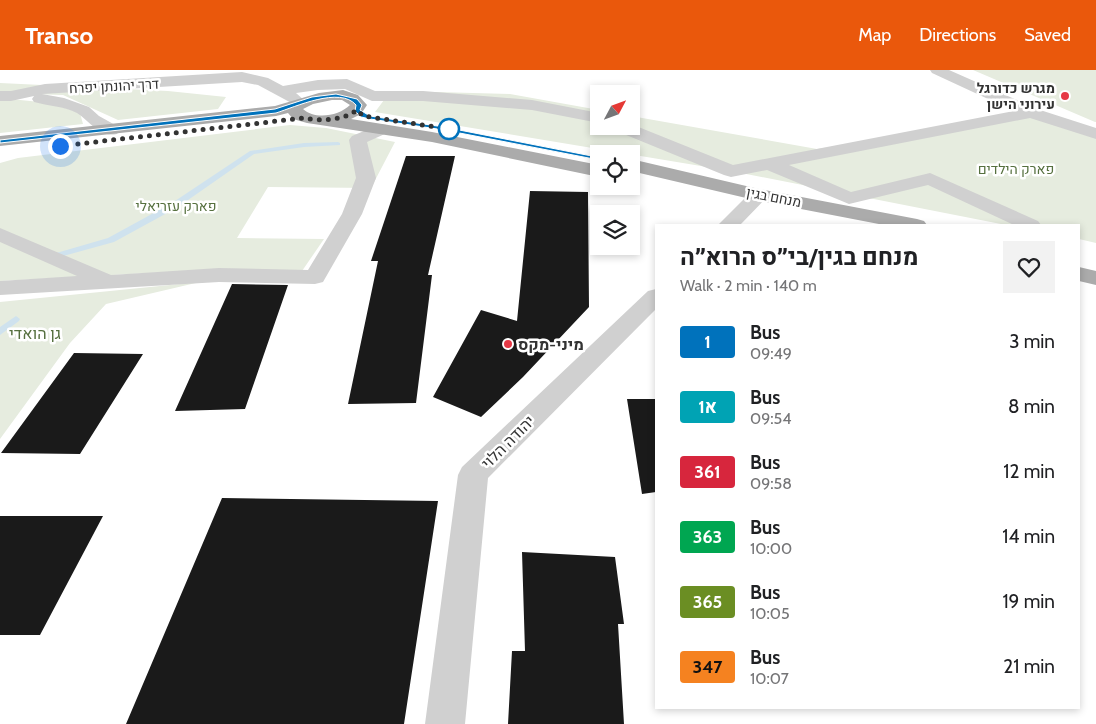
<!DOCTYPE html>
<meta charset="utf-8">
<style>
body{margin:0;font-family:Cabin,Heebo,sans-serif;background:#f2f2f2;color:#202124;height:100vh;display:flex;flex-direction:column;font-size:19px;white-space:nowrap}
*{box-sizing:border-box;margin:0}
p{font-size:16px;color:#757577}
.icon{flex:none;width:28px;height:28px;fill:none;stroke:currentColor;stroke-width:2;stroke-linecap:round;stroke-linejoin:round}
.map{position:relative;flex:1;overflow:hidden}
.sheet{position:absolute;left:655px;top:154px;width:425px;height:485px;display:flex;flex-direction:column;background:#fff;border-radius:0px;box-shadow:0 2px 8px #0003}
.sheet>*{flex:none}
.badge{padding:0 10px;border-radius:4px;font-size:18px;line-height:32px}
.needle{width:32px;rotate:49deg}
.fabs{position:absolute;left:590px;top:15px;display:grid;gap:10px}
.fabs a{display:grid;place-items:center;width:50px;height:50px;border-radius:0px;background:#fff;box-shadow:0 2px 8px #0003;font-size:25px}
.you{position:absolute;width:25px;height:25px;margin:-12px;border:4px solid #fff;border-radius:50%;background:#1a73e8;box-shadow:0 0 0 8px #1a73e833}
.map>.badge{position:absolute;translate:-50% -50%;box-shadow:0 0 0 2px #fff}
.round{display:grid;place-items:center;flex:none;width:52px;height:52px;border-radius:0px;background:#f2f2f2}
.headline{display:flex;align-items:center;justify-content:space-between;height:85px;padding:0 25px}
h1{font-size:24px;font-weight:700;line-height:38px}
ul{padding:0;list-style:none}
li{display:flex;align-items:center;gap:15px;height:65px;padding:0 25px}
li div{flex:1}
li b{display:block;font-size:19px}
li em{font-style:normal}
li .badge{min-width:55px;font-weight:700;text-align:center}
header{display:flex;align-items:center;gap:30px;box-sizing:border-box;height:70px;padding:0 25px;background:#ea580c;color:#fff}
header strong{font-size:24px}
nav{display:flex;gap:28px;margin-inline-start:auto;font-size:18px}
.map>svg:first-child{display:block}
</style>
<header>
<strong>Transo</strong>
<nav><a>Map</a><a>Directions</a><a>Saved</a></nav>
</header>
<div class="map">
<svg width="1096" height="654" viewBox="0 0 1096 654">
<rect width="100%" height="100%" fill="#fff"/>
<!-- green -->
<path fill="#e6ecdf" d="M973 0H1096V52H1095Z
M0 13 168 21 226 27 218 39 118 50 63 25 0 23Z
M436 22 510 24 599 40V56H631V46L817 79 932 62 1019 41 1096 66V173L1079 169V155H1006L731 101 375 42 384 30Z
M0 28 50 33 80 43 83 54 0 63Z
M290 55 326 58 395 72 371 118 268 117 237 168 324 169 302 201H187L0 211V93L18 88Z
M200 212 106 234 70 273 0 369V232Z"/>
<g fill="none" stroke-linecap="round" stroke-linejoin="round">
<!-- stream -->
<path fill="#cfe2ee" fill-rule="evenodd" d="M338 72 340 73V75L304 77 254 84 178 137 114 172 56 188 52 186 53 184 108 168 172 133 250 81 304 73Z
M16 246 20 249 19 251 0 265V257Z"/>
</g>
<!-- building -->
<path fill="#1a1a1a" d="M406 86H455L428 205H432L416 333 348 334 378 191H371Z
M530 121 588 122 589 237 523 307 481 347 433 327 481 240 517 251Z
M232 214 288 215 245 339 175 341Z
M74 283 143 284 80 384 1 383Z
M627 329H656V422L642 424Z
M222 428 438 431 404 654H126Z
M0 446H103L40 565H0Z
M522 482 615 487 624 554H618L624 654H508L512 581H525Z"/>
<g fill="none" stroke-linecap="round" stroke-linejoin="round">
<!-- minor -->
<path fill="#d0d0d0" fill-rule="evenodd" d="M930 0H949L1037 39 1096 58V69L1030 48 789 95 851 122 930 103 1038 151 1041 155H1014L928 115 849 134 767 100 731 107 724 105 614 60 612 56H631V54L733 95 1014 41 932 3Z
M242 2 268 8 283 16 318 10 347 9 375 21H423L532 30 599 43V53L532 40 423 31H372L345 19 318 20 296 23 305 31 303 34 297 36 258 15 242 12 42 24 64 28 89 37 99 46 117 56 120 60 117 64C99 68 90 51 77 43 64 36 48 36 34 32L32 29 34 26 11 31H0V21H11L45 14Z
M381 54 387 55 390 59 387 63 367 72 376 108 362 144 323 212 315 214 219 212 0 225V211L77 206 0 172V158L111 205 219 198 308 200 342 144 356 108 349 70 352 66Z
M759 119 766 121 769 125 740 155H718L752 121Z
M656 219V239L488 408 465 654H425L458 405 462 397 648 221Z"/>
<!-- major -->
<path fill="#ababab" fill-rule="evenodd" d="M343 20 358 25 367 35 361 44 351 49 432 62 599 95V107L432 72 307 53 293 49 288 43 276 46 0 76V66L275 36 319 23ZM332 30H342L350 35C339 46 315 50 303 39L313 34Z
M631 89 759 119 917 149 924 151 927 155H884L759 131 631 101Z
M1079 197 1096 201V215L1079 211Z"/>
</g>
<!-- line -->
<path fill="#0072bc" stroke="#fff" d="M336 24 357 29 362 35 360 40 370 46 444 57 602 88 599 90 444 60 370 49 361 47 355 41 356 35C340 16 295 37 276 43L0 73V70L275 39 312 27Z"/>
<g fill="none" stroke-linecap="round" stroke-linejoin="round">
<!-- walk -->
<path stroke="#333" stroke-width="5" stroke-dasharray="0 9" d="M60 76 304 48C321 51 342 51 357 40L363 46 370 47 449 59"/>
</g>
<!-- markers -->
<g fill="#e63946" stroke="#fff" stroke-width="2">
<circle cx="1065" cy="26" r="5"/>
<circle cx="508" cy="274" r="5"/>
</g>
<circle fill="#fff" stroke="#0072bc" stroke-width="2.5" cx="449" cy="59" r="10"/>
<g text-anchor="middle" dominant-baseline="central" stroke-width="5" stroke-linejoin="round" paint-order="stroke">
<!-- far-street labels -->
<g font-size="14" fill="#333" stroke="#fff">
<text transform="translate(114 16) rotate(-3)">דרך יהונתן יפרח</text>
<text transform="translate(774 127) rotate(11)">מנחם בגין</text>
</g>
<!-- far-poi labels -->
<g font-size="14" font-weight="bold" fill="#333" stroke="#fff" text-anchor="end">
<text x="1055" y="18">מגרש כדורגל<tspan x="1055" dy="16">עירוני הישן</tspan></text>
</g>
<!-- far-park labels -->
<g font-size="14" fill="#56703f" stroke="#fff">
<text x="1016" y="99">פארק הילדים</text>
<text x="176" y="136">פארק עזריאלי</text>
</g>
<!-- park labels -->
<g font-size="16" fill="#56703f" stroke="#fff">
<text x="35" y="263">גן הואדי</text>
</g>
<!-- poi labels -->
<g font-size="16" font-weight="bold" fill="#333" stroke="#fff" text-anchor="start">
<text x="518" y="274">מיני-מקס</text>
</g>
<!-- street labels -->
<g font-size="16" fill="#333" stroke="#fff">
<text transform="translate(508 372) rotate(-45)">יהודה הלוי</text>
</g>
</g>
</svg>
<div class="fabs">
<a><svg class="needle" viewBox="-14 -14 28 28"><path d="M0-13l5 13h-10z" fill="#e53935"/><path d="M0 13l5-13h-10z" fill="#757577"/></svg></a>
<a><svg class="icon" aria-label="locate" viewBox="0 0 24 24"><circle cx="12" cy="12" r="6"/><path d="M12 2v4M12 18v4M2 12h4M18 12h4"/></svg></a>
<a><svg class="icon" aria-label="layers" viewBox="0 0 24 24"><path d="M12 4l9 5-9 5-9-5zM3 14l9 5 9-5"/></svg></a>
</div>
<div class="you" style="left:60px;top:76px"></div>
<section class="sheet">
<div class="headline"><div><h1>מנחם בגין/בי״ס הרוא״ה</h1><p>Walk · 2 min · 140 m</p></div><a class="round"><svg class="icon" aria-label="heart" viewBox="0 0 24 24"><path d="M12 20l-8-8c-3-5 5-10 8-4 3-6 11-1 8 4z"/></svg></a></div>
<ul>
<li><span class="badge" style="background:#0072bc;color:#fff">1</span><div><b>Bus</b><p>09:49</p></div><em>3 min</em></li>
<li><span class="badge" style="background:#00a3b4;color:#fff">1א</span><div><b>Bus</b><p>09:54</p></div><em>8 min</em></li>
<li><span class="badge" style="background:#d7263d;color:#fff">361</span><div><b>Bus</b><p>09:58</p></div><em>12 min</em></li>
<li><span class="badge" style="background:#00a651;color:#fff">363</span><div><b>Bus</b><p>10:00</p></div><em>14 min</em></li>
<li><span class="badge" style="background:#6b8e23;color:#fff">365</span><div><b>Bus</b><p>10:05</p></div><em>19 min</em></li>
<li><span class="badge" style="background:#f58220;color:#111">347</span><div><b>Bus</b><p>10:07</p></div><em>21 min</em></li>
</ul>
</section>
</div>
